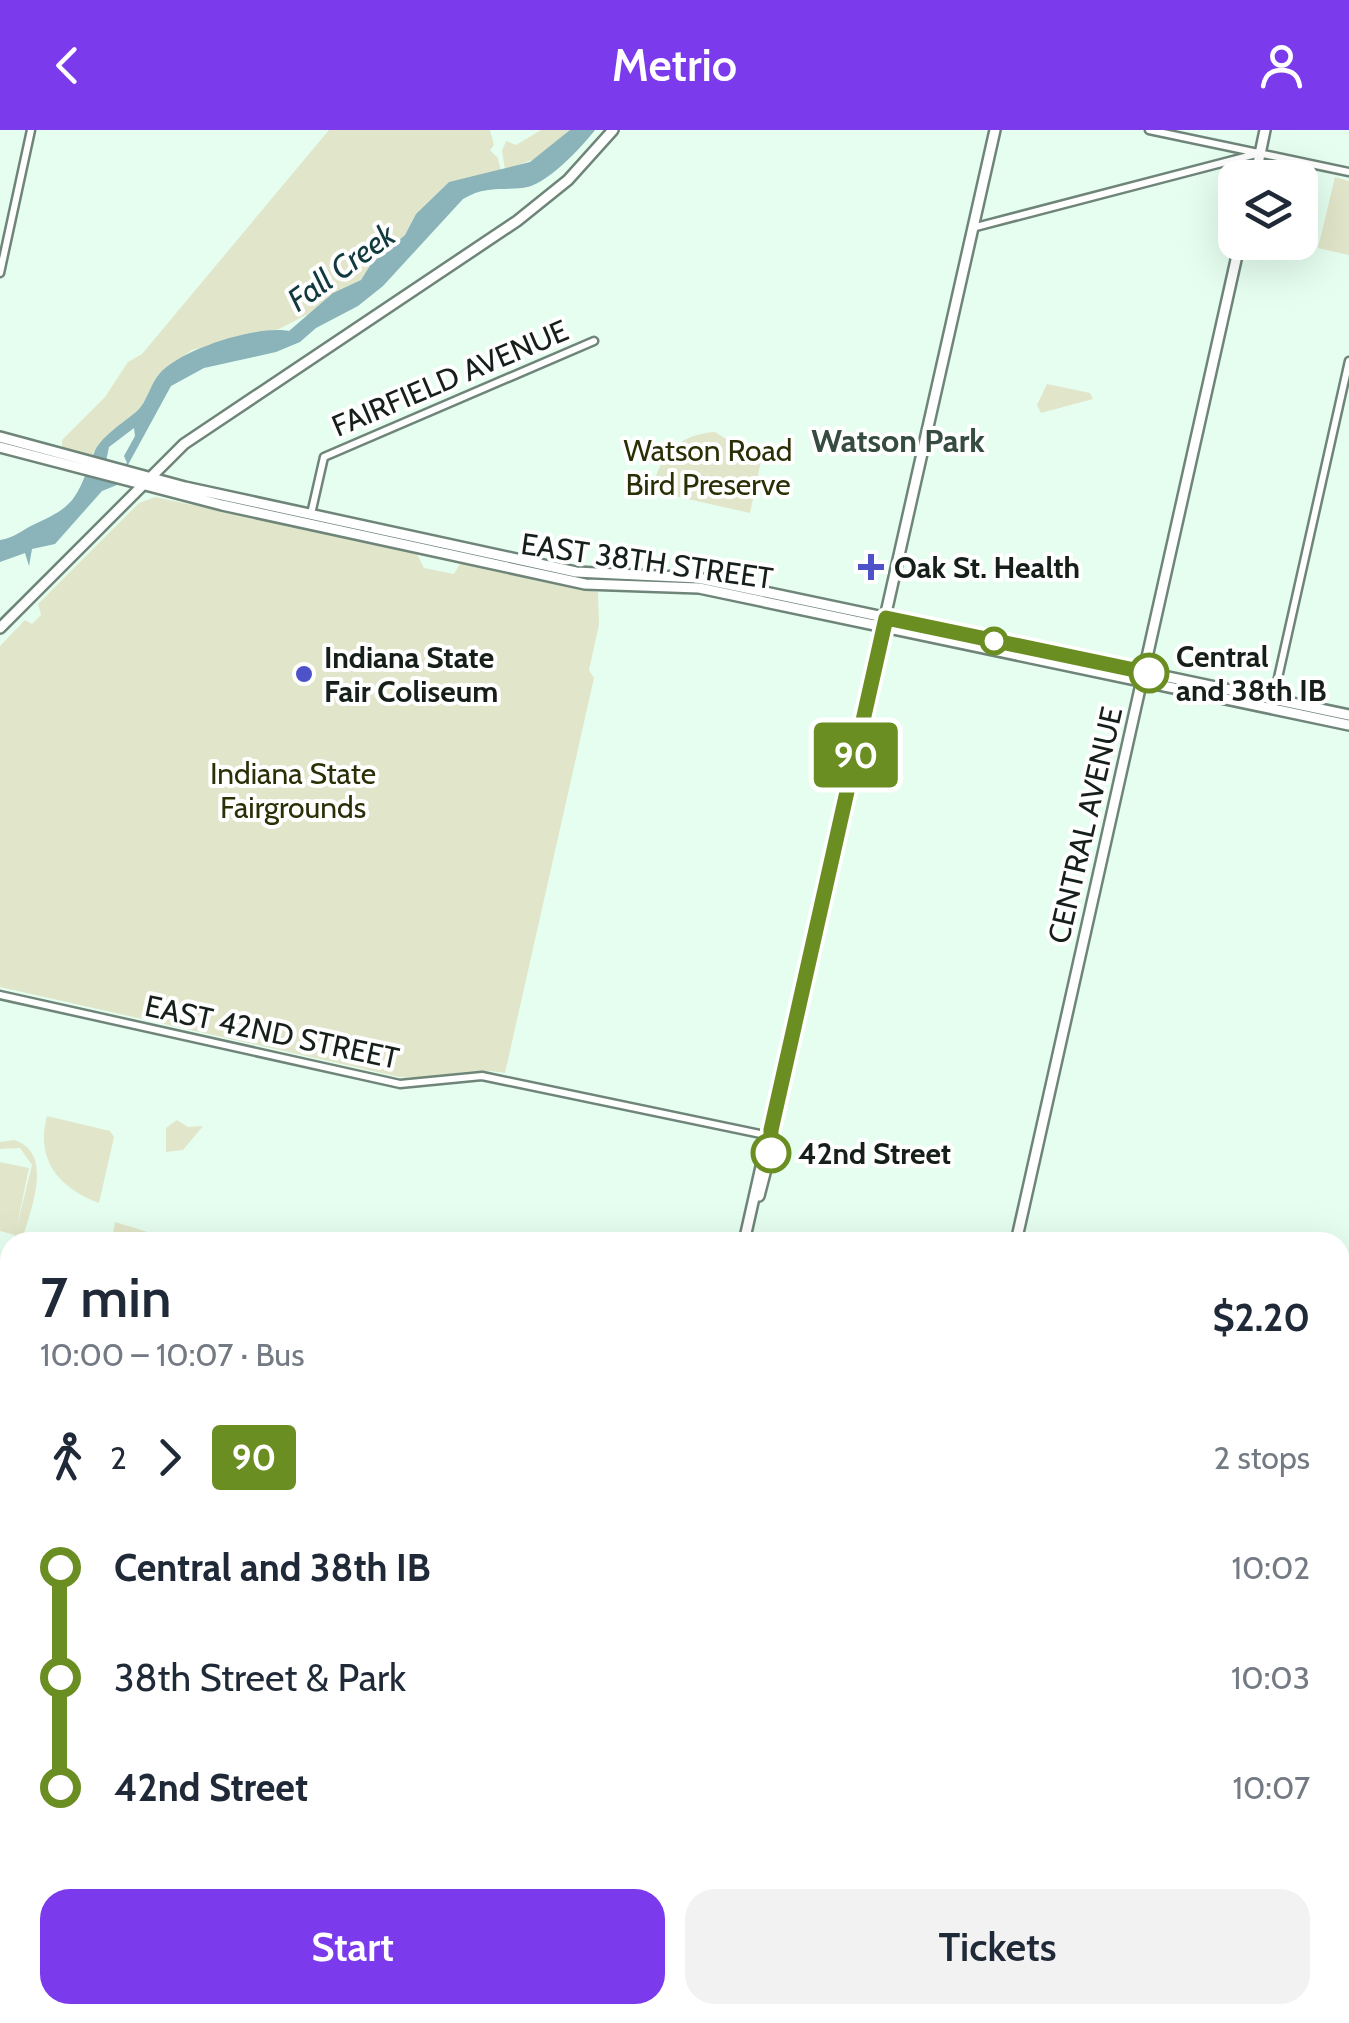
<!DOCTYPE html>
<meta charset="utf-8">
<style>
body{margin:0;font-family:Cabin,sans-serif;background:#f2f2f3;color:#1f2937;height:100vh;display:flex;flex-direction:column;font-size:38px;white-space:nowrap}
*{box-sizing:border-box;margin:0}
p{font-size:32px;color:#747a83}
.icon{flex:none;width:55px;height:55px;fill:none;stroke:currentColor;stroke-width:2;stroke-linecap:round;stroke-linejoin:round}
.map{position:relative;flex:1;overflow:hidden}
.sheet{position:absolute;left:0px;top:1102px;width:1350px;height:792px;display:flex;flex-direction:column;background:#fff;border-radius:30px 30px 0 0;box-shadow:0 10px 40px #0002}
.sheet>*{flex:none}
.badge{padding:0 20px;border-radius:8px;font-size:35px;line-height:65px}
.tools{position:absolute;left:1218px;top:30px;display:grid;gap:20px}
.tools a{display:grid;place-items:center;width:100px;height:100px;border-radius:20px;background:#fff;box-shadow:0 10px 40px #0002;font-size:50px}
.map>.badge{position:absolute;translate:-50% -50%;box-shadow:0 0 0 5px #fff}
.legs{display:flex;align-items:center;gap:15px;height:110px;padding:0 40px;font-size:32px}
.legs p{margin-inline-start:auto}
.summary{display:flex;align-items:center;justify-content:space-between;height:170px;padding:0 40px}
h1{font-size:55px;font-weight:600;line-height:75px}
.cta{display:flex;gap:20px;margin-top:auto;padding:20px 40px}
.cta a{flex:1;height:115px;border-radius:30px;background:#7c3aed;color:#fff;font-size:40px;font-weight:600;line-height:115px;text-align:center}
.cta a+a{background:#f2f2f3;color:#1f2937}
ul{padding:0 40px;list-style:none}
li{display:flex;align-items:center;gap:35px;height:110px;font-size:38px}
li i{display:grid;place-items:center;width:15px;height:100%;margin:0 12px;background:currentColor}
li i::after{content:'';width:25px;height:25px;margin:-12px;border:8px solid;border-radius:50%;background:#fff}
li p{margin-inline-start:auto}
li:first-child i{background:linear-gradient(#0000 50%,currentColor 0)}
li:last-child i{background:linear-gradient(currentColor 50%,#0000 0)}
header{display:flex;justify-content:space-between;align-items:center;height:130px;padding:0 40px;background:#7c3aed;color:#fff;font-size:45px;font-weight:600}
.map>svg:first-child{display:block}
</style>
<header><svg class="icon" aria-label="back" viewBox="0 0 24 24"><path d="M15 5l-7 7 7 7"/></svg>Metrio<svg class="icon" aria-label="person" viewBox="0 0 24 24"><circle cx="12" cy="8" r="4"/><path d="M4 21q1-7 8-7t8 7"/></svg></header>
<div class="map">
<svg width="1349" height="1893" viewBox="0 0 1349 1893">
<rect width="100%" height="100%" fill="#e5fef0"/>
<!-- green -->
<path fill="#e1e6ca" d="M329 0H490L494 15 490 20 498 28 501 41 449 52 416 84 405 105 371 134 361 150 310 183 279 199 192 220 159 244 140 279 93 322 95 327 62 318V310L105 267 128 232 142 224Z
M541 0H570L537 28 505 40 502 21 506 11 516 15Z
M1335 47 1349 51V125L1318 118Z
M1047 254 1090 263 1093 269 1041 283 1037 275Z
M715 302 761 331 750 383 652 361C659 326 678 304 715 302Z
M155 367 416 422 424 438 454 444 461 432 598 462 599 495 589 540 594 548 505 943C468 936 435 951 399 947L0 857V516L25 490 32 494 41 485 38 474 139 373Z
M47 986 110 1001 114 1007 99 1073C59 1058 35 1030 47 986Z
M177 990 188 997 203 996 183 1020 166 1022V998Z
M14 1010C56 1023 29 1082 22 1112H13L32 1035 20 1018 0 1019V1012Z
M0 1032 29 1038 15 1105 0 1101Z
M115 1092 157 1105 158 1112H112Z"/>
<!-- water -->
<path fill="#8ab3ba" fill-rule="evenodd" d="M570 0H595C582 17 545 57 522 58 500 60 484 56 463 69L383 156 358 176 316 198 300 212 276 222 204 238 171 256 117 355 102 361 55 414 32 419 29 436 25 423 0 432V410C14 408 22 400 35 394 78 375 77 365 94 323 100 307 123 293 136 282 147 273 150 254 160 243 182 219 257 195 289 201L333 163 361 150 371 134 405 105 416 84 449 52 530 32ZM134 298 135 306 124 326 127 333 102 350 109 317Z"/>
<g fill="none" stroke-linecap="round" stroke-linejoin="round">
<defs>
<path id="minor" d="M1149 0 1349 42
M972 98 1260 23
M0 143 31 0
M311 384 324 327 594 211
M1271 579 1349 231
M0 865 400 954 482 946 770 1006
M1251 1885 1288 1893"/>
<path id="major" d="M1255 48 1265 0
M0 307 185 357 576 442 698 448 1349 585
M0 317 222 375 585 454 699 458 1349 595
M0 498 184 314 517 91 568 50 613 0
M759 1066 773 1012 770 1006
M744 1112 995 0
M1016 1112 1240 112
M0 1415 10 1417
M1340 1483 1349 1442
M1340 1670 1349 1672
M598 1893 600 1885
M845 1893 847 1885
M1249 1893 1251 1885"/>
</defs>
<!-- minor casing -->
<use href="#minor" stroke="#6f8579" stroke-width="11"/>
<!-- major casing -->
<use href="#major" stroke="#6f8579" stroke-width="14"/>
<!-- minor -->
<use href="#minor" stroke="#fff" stroke-width="6"/>
<!-- major -->
<use href="#major" stroke="#fff" stroke-width="9"/>
</g>
<g fill="none" stroke-linecap="round" stroke-linejoin="round">
<defs>
<path id="line-1" d="M771 1023V1000L886 488 1149 543"/>
</defs>
<!-- line-1 casing -->
<use href="#line-1" stroke="#fff" stroke-width="22"/>
<!-- line-1 -->
<use href="#line-1" stroke="#6b8e23" stroke-width="15"/>
</g>
<!-- markers -->
<g fill="#4e52c8" stroke="#fff" stroke-width="4">
<path d="M866 422h10v10h10v10h-10v10h-10v-10h-10v-10h10z"/>
<circle cx="304" cy="544" r="10"/>
</g>
<g fill="#fff" stroke="#6b8e23" stroke-width="5">
<circle cx="994" cy="511" r="12"/>
<circle cx="1149" cy="543" r="18"/>
<circle cx="771" cy="1023" r="18"/>
</g>
<g text-anchor="middle" dominant-baseline="central" stroke-width="8" stroke-linejoin="round" paint-order="stroke">
<!-- street labels -->
<g font-size="30" fill="#161f1a" stroke="#fff">
<text transform="translate(450 248) rotate(-23)">FAIRFIELD AVENUE</text>
<text transform="translate(647 431) rotate(8)">EAST 38TH STREET</text>
<text transform="translate(1085 695) rotate(-77)">CENTRAL AVENUE</text>
<text transform="translate(272 902) rotate(12)">EAST 42ND STREET</text>
</g>
<!-- park labels -->
<g font-size="30" fill="#2b2f06" stroke="#fff">
<text x="708" y="320">Watson Road<tspan x="708" dy="34">Bird Preserve</tspan></text>
<text x="293" y="643">Indiana State<tspan x="293" dy="34">Fairgrounds</tspan></text>
</g>
<!-- poi labels -->
<g font-size="30" font-weight="bold" fill="#161f1a" stroke="#fff" text-anchor="start">
<text x="894" y="437">Oak St. Health</text>
<text x="324" y="527">Indiana State<tspan x="324" dy="34">Fair Coliseum</tspan></text>
</g>
<!-- stop labels -->
<g font-size="30" font-weight="bold" fill="#161f1a" stroke="#fff" text-anchor="start">
<text x="1176" y="526">Central<tspan x="1176" dy="34">and 38th IB</tspan></text>
<text x="798" y="1023">42nd Street</text>
</g>
<!-- water labels -->
<g font-size="32" font-style="italic" fill="#113a3f" stroke="#fff">
<text transform="translate(341 137) rotate(-36)">Fall Creek</text>
</g>
<!-- neighbourhood labels -->
<g font-size="32" font-weight="bold" fill="#374c41" stroke="#fff">
<text x="898" y="310">Watson Park</text>
</g>
</g>
</svg>
<div class="tools">
<a><svg class="icon" aria-label="layers" viewBox="0 0 24 24"><path d="M12 4l9 5-9 5-9-5zM3 14l9 5 9-5"/></svg></a>
</div>
<b class="badge" style="left:856px;top:625px;background:#6b8e23;color:#fff">90</b>
<section class="sheet">
<div class="summary"><div><h1>7 min</h1><p>10:00 – 10:07 · Bus</p></div><b>$2.20</b></div>
<div class="legs"><svg class="icon" aria-label="walk" viewBox="0 0 24 24"><circle cx="13" cy="4" r="2"/><path d="M13 8l-2 6 4 7M11 14l-3 7M7 12l3-4h3l4 4"/></svg>2<svg class="icon" aria-label="forward" viewBox="0 0 24 24"><path d="M9 5l7 7-7 7"/></svg><b class="badge" style="background:#6b8e23;color:#fff">90</b><p>2 stops</p></div>
<ul>
<li><i style="color:#6b8e23"></i><b>Central and 38th IB</b><p>10:02</p></li>
<li><i style="color:#6b8e23"></i><span>38th Street &amp; Park</span><p>10:03</p></li>
<li><i style="color:#6b8e23"></i><b>42nd Street</b><p>10:07</p></li>
</ul>
<div class="cta"><a>Start</a><a>Tickets</a></div>
</section>
</div>
